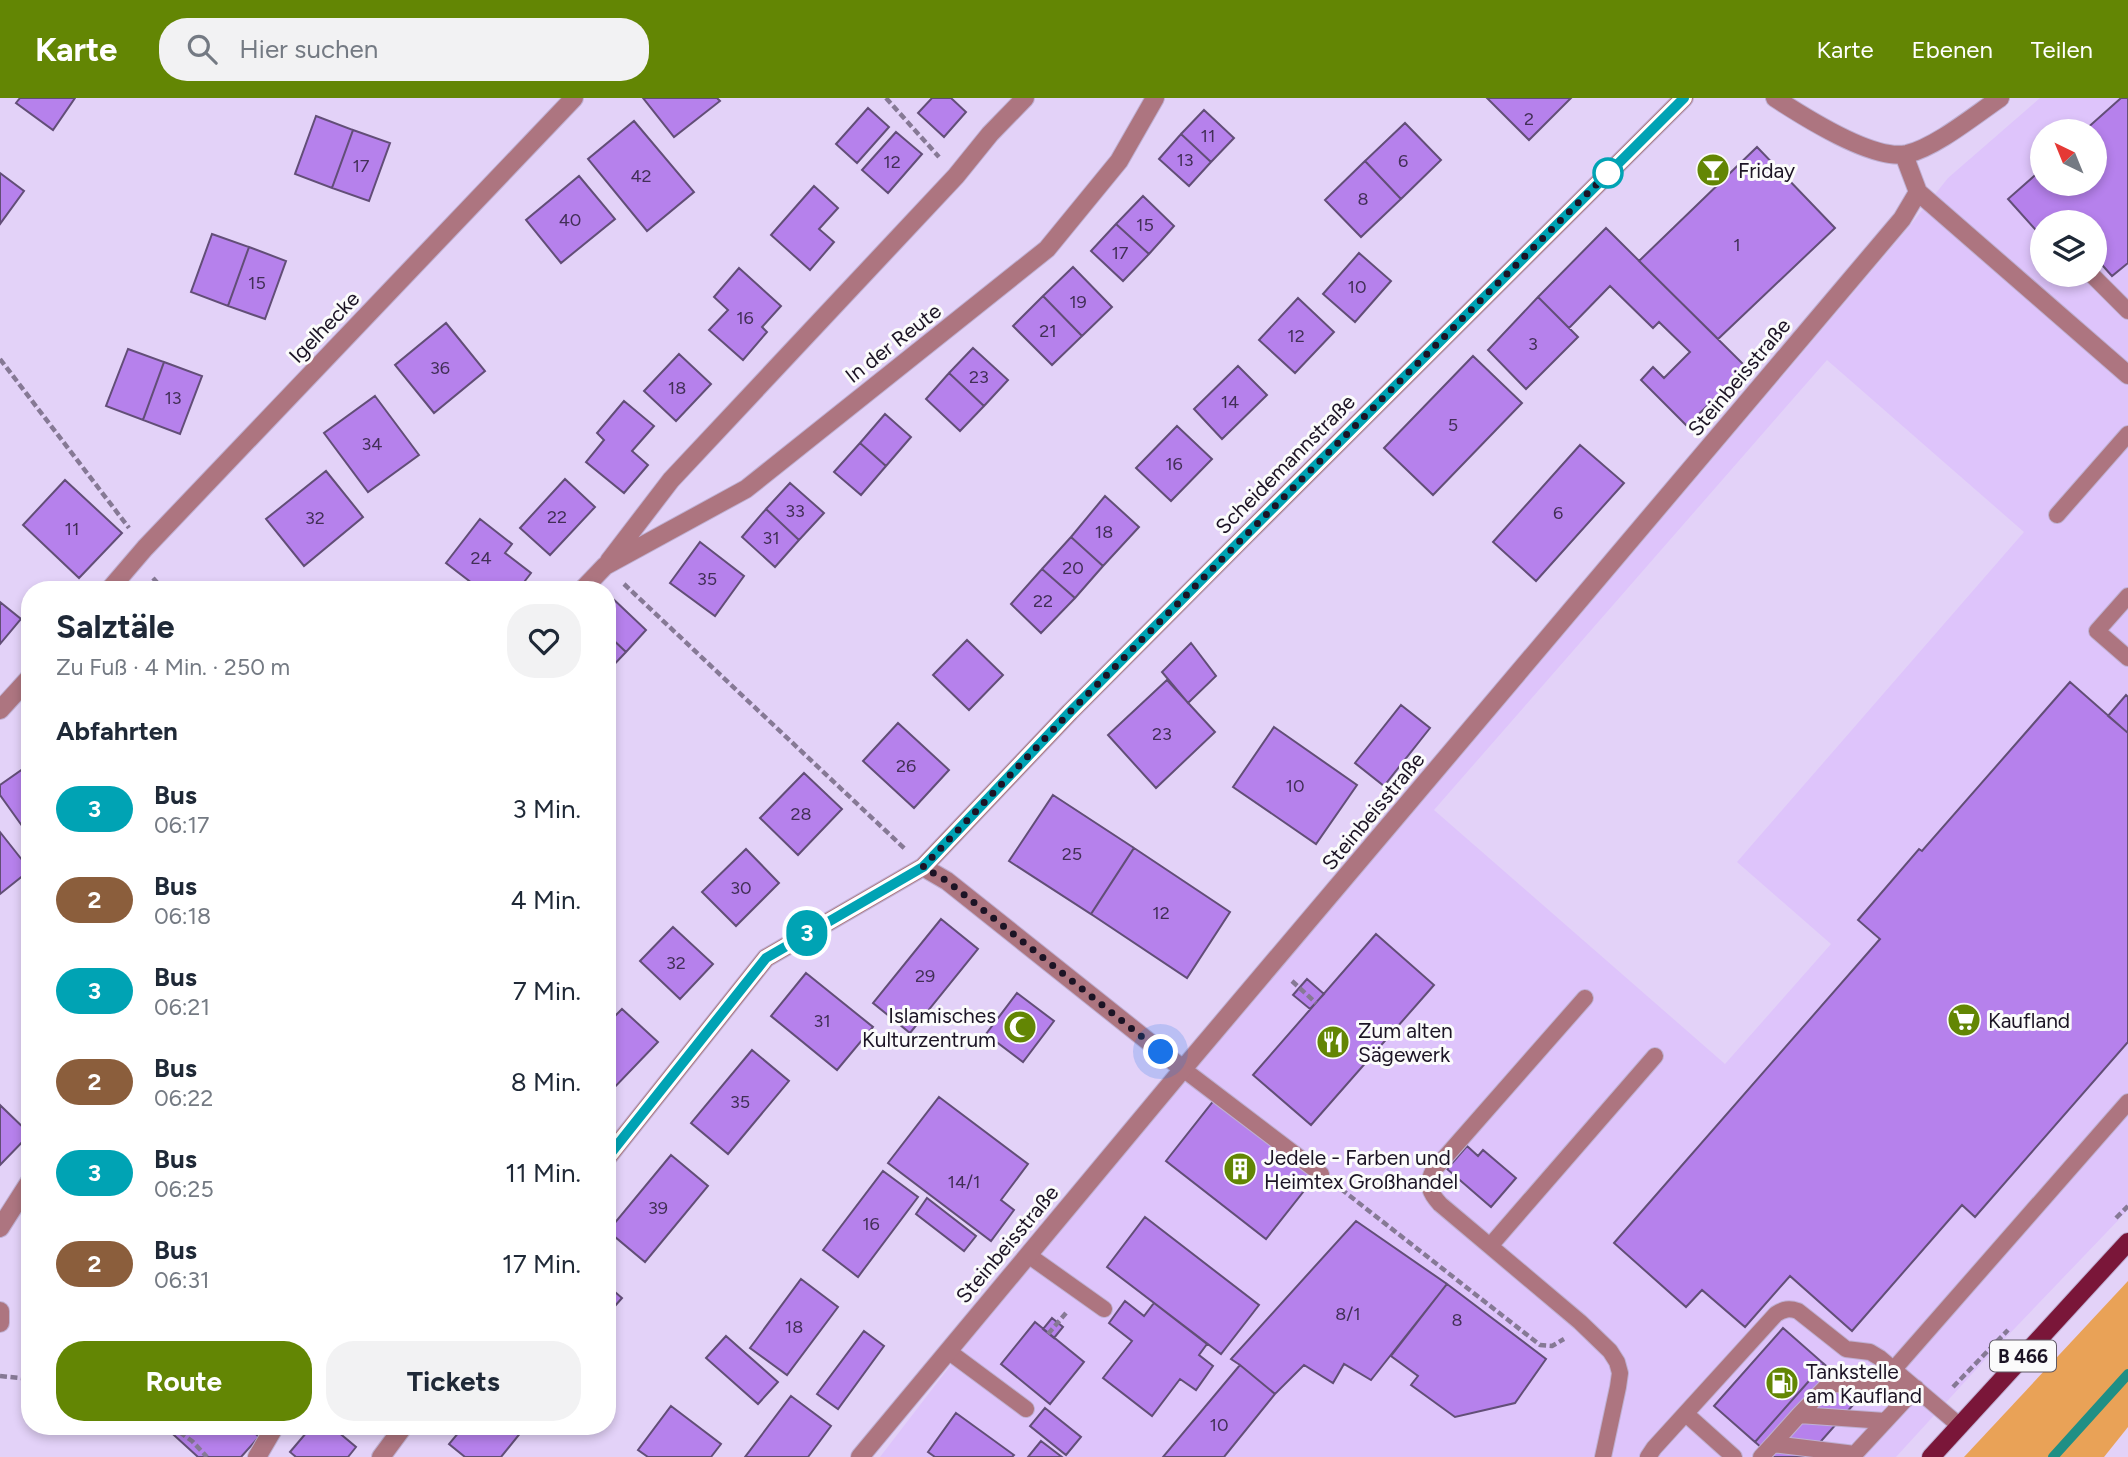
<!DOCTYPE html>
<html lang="de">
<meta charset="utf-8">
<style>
body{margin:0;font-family:Figtree,sans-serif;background:#f2f2f3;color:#1f2937;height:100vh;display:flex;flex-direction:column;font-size:26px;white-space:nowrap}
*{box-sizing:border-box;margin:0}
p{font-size:23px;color:#747a83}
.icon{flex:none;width:38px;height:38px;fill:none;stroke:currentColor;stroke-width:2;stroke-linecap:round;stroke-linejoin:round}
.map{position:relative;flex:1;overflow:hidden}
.side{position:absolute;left:21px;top:483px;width:595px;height:854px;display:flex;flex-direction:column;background:#fff;border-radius:28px;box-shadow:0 4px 10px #0003}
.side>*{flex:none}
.badge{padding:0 14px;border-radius:23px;font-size:24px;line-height:46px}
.needle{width:46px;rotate:317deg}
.controls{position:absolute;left:2030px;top:21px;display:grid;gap:14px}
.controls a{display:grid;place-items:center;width:77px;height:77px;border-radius:50%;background:#fff;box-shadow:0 4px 10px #0003;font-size:35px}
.you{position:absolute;width:35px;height:35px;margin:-18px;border:5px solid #fff;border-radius:50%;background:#1a73e8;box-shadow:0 0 0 10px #1a73e833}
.map>.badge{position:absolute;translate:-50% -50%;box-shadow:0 0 0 4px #fff}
h2{padding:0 35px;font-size:26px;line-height:63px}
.round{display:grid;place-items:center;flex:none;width:74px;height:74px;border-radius:28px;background:#f2f2f3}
.overview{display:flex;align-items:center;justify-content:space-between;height:119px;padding:0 35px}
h1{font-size:33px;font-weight:700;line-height:52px}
.button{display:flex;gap:14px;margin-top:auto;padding:14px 35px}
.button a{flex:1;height:80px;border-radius:28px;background:#638604;color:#fff;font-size:28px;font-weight:700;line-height:80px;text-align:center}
.button a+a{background:#f2f2f3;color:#1f2937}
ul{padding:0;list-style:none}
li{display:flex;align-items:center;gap:21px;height:91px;padding:0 35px}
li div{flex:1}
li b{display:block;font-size:26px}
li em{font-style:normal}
li .badge{min-width:77px;font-weight:700;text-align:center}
header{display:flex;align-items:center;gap:42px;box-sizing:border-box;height:98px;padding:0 35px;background:#638604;color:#fff}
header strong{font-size:33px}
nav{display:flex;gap:38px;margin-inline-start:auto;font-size:24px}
.search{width:490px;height:63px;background:#f2f2f3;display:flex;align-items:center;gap:18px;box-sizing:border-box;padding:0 24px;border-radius:28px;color:#747a83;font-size:26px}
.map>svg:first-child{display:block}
</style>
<header>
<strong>Karte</strong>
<div class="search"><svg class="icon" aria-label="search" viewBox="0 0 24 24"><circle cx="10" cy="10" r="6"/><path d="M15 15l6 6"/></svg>Hier suchen</div>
<nav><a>Karte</a><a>Ebenen</a><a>Teilen</a></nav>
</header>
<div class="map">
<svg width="2128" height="1359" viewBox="0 0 2128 1359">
<rect width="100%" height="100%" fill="#e3d2f8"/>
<!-- built -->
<path fill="#dec4fb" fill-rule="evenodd" d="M2040 0H2128V1112L1993 1253 1896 1359H880L1086 1091 1513 596 1908 130 1948 80ZM2042 33H2095V86H2042ZM2042 124H2095V177H2042ZM1827 262 2024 434 1737 764 1831 846 1725 966 1434 712Z"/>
<!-- green -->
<path fill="#e9a257" d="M2128 1183V1329L2104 1359H1964Z"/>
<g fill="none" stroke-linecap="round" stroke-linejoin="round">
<!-- stream -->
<path stroke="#1f8f85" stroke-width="10" d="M2053 1359 2128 1276"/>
</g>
<!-- building -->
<path fill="#b681ec" stroke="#624e77" stroke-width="2" d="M20 0H75L53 32 16 5Z
M643 0H717L720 3 674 39Z
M932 0H951L966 14 944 39 918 15Z
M1487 0H1571L1529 42Z
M2121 0H2128V165L2112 178 2095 159V124H2042V139L2008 101 2042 71V86H2095V33H2084Z
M868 10 889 29 857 65 836 46Z
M1204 12 1234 40 1211 64 1181 36Z
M316 18 353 32 332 90 295 76Z
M634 23 694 94 647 133 588 61Z
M1405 25 1441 62 1401 101 1365 63Z
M353 32 390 45 369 103 332 90Z
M896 34 922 56 888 95 862 72Z
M1181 36 1211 64 1189 88 1159 61Z
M1757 49 1835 130 1718 241 1639 163Z
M1365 63 1401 101 1361 139 1325 102Z
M0 75 24 93 0 126Z
M579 78 615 121 561 165 526 122Z
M814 88 838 110 819 131 834 144 810 172 771 137Z
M1143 98 1174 128 1149 156 1116 126Z
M1116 126 1149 156 1123 183 1091 153Z
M1606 130 1746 269 1687 328 1641 282 1653 269 1664 280 1690 254 1659 224 1653 230 1610 188 1569 230 1538 199Z
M212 136 249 149 228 208 191 194Z
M249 149 286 163 265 221 228 208Z
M1359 155 1391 183 1355 224 1323 196Z
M1073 169 1112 209 1082 238 1043 198Z
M739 170 781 208 762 229 767 234 743 262 709 232 728 212 714 199Z
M1043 198 1082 238 1052 267 1013 228Z
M1538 199 1578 239 1526 291 1488 252Z
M1298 200 1334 234 1295 275 1259 242Z
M446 225 485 273 434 315 395 267Z
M973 250 1008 282 984 308 949 275Z
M128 251 164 264 143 322 106 308Z
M679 256 711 286 676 323 644 293Z
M1473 258 1522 305 1433 397 1384 350Z
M164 264 202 278 180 336 143 322Z
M1238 268 1267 297 1222 341 1194 311Z
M949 275 984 308 960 333 926 301Z
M375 298 419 357 368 394 324 335Z
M624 303 654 328 632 353 648 367 624 395 586 364 604 342 597 335Z
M885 316 911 339 886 368 860 345Z
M1177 328 1212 361 1171 403 1136 370Z
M860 345 886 368 861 397 834 374Z
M1580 347 1624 385 1536 483 1493 444Z
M326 373 363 419 304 468 266 421Z
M565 381 595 409 550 457 520 430Z
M65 382 122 435 79 480 23 427Z
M790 385 824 415 799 442 766 411Z
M1105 398 1139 429 1103 468 1071 439Z
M766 411 799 442 775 469 742 439Z
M480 421 512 446 505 455 531 475 518 492H481L446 465Z
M1071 439 1103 468 1075 500 1042 471Z
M700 444 744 478 715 518 670 485Z
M1042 471 1075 500 1041 535 1011 506Z
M609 497 646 532 626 554 607 536V500Z
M0 504 21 521 0 546Z
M607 536 626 554 607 574Z
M967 542 1003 577 969 612 933 577Z
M1191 545 1216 578 1188 605 1162 574Z
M1167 582 1215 634 1156 690 1108 637Z
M2070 584 2128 635V944L1975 1119 1962 1107 1852 1233 1790 1178 1745 1229 1702 1192 1686 1209 1614 1145 1880 841 1858 822 1919 751 1922 753Z
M2126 597 2128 599V635L2108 618Z
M1401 607 1430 630 1384 688 1355 665Z
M898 625 949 672 914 710 863 663Z
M1274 629 1357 687 1316 746 1233 689Z
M30 666V739L0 697V687Z
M804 675 842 711 798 757 760 720Z
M1053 697 1134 750 1091 816 1009 763Z
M0 734 30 772 0 796Z
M1134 750 1230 814 1187 880 1091 816Z
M746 751 779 785 736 828 702 794Z
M941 821 978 851 910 935 873 905Z
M673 829 713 866 680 901 640 863Z
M1376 836 1434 887 1311 1027 1253 977Z
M806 875 873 929 837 972 771 918Z
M1307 881 1324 896 1310 911 1293 897Z
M1017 895 1054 923 1023 964 986 936Z
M622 911 658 944 611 993 607 990V926Z
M752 952 789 983 728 1056 691 1025Z
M939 999 1028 1066 1001 1102 1014 1112 991 1143 888 1065Z
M1215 1001 1315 1079 1266 1141 1166 1063Z
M0 1007 30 1036 0 1067Z
M1467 1048 1478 1058 1483 1052 1516 1080 1491 1109 1447 1071Z
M671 1057 708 1088 645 1164 608 1133Z
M883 1073 918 1099 858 1179 823 1152Z
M927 1100 976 1138 964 1153 916 1116Z
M1145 1119 1259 1207 1221 1256 1107 1169Z
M1356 1123 1447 1186 1371 1282 1344 1266 1333 1285 1304 1267 1275 1296 1240 1267 1231 1261Z
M801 1181 838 1209 787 1277 750 1250Z
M1447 1186 1546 1261 1515 1305 1455 1319 1411 1287 1418 1278 1391 1258Z
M607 1187 622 1200 607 1217Z
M1125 1203 1144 1218 1154 1205 1207 1246 1199 1257 1213 1268 1196 1292 1180 1281 1152 1318 1103 1280 1132 1243 1109 1225Z
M1052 1220 1063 1229 1054 1240 1043 1231Z
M1035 1224 1084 1264 1050 1306 1001 1266Z
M1783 1230 1824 1266 1755 1344 1714 1308Z
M864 1233 884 1248 838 1311 817 1296Z
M726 1238 778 1284 758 1306 706 1260Z
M1824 1266 1861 1298 1807 1359H1772L1755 1344Z
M1240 1267 1275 1296 1224 1359H1163Z
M791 1298 831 1328 808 1359H745Z
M671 1308 721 1346 711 1359H648L638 1352Z
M1045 1310 1081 1339 1066 1357 1030 1328Z
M956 1315 1014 1357 1012 1359H935L928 1354Z
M164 1328H247L259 1339 241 1359H198Z
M312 1328H331L356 1349 348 1359H296L290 1354Z
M464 1328H526L501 1359H465L449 1346Z
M1041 1343 1062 1359H1028Z"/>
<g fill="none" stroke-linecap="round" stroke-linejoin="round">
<defs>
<path id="lane" d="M2092 177 2128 213
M2057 417 2128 336
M2128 498 2097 533 2128 560
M1585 900 1433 1073C1426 1087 1430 1095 1440 1106L1580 1224 1610 1253 1617 1264 1620 1275 1618 1289 1603 1359
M1183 971 1321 1076
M1490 1148 1655 958
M1028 1157 1104 1211
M948 1253 1026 1311
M1894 1271 2128 1004
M1686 1316 1734 1359
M1799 1317 1825 1290 1832 1286 1916 1290
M1773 1346 1799 1317 1885 1323
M1648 1359 1654 1350 1776 1216C1784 1211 1789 1210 1798 1213L1846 1251 1870 1254 1880 1260 1960 1328
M1761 1359 1773 1346 1855 1356
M1852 1359 1916 1290"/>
<path id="street" d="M1775 0C1804 19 1873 63 1907 56 1936 49 1975 17 2000 0
M1904 57 1918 94 2128 277
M609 463 671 382 956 78 990 36 1025 0
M109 492 145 450 574 0
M582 492 605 468 746 391 1047 151 1119 63 1155 0
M0 612 30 579
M923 769 947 783 1183 971
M607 1060 766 860 923 769 1070 614 1245 438 1684 0
M0 1130 30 1083
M0 1213V1225
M257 1359 274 1330
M381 1359 404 1328
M860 1359 1183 971 1902 121 1918 94"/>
<path id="primary" d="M1931 1359 2128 1144"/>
</defs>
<!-- lane casing -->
<use href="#lane" stroke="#bfb0d2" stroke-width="18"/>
<!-- street casing -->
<use href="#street" stroke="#bfb0d2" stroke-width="20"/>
<!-- primary casing -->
<use href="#primary" stroke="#bfb0d2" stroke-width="20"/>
<!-- path -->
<path stroke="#867995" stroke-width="4.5" stroke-dasharray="7 3.5" stroke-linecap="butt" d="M886 0 939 59
M0 261 129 430
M153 480 164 492
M624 486 905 751
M1292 883 1316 905
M1341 1091 1540 1247 1552 1248 1564 1241
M2116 1120 2128 1108
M1048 1236 1066 1215
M0 1278 30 1281
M1953 1289 2008 1232
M171 1328 192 1343 207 1359"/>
<!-- lane -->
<use href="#lane" stroke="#ad7580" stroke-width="16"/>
<!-- street -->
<use href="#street" stroke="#ad7580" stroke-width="18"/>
<!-- primary -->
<use href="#primary" stroke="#7a1639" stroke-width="18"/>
</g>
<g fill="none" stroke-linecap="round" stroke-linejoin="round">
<defs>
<path id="line" d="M607 1060 766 860 923 769 1070 614 1245 438 1684 0"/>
</defs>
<!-- line casing -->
<use href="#line" stroke="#fff" stroke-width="16"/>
<!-- line -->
<use href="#line" stroke="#00a3b4" stroke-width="10"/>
<!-- walk -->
<path stroke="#1c1425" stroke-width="7" stroke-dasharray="0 12.6" d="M1161 954 947 783 923 769 1070 614 1245 438 1608 75"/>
</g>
<!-- icons -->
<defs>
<symbol id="bar-disc" viewBox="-11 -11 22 22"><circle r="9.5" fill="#638604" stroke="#fbfbfb"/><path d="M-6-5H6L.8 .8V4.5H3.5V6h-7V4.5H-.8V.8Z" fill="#fff"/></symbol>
<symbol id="supermarket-disc" viewBox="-11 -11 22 22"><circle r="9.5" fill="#638604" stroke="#fbfbfb"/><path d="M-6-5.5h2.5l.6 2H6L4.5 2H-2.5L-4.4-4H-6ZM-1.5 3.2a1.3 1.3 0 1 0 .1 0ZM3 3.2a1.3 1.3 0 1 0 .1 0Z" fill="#fff"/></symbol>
<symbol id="mosque-disc" viewBox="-11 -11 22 22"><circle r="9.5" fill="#638604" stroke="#fbfbfb"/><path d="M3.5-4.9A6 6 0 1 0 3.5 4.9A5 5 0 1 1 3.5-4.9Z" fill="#fff"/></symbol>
<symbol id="restaurant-disc" viewBox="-11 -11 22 22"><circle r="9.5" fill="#638604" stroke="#fbfbfb"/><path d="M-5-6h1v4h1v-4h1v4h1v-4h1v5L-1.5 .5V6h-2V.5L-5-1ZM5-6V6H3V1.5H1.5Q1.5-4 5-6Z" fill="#fff"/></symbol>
<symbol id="building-disc" viewBox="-11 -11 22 22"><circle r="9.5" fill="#638604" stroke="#fbfbfb"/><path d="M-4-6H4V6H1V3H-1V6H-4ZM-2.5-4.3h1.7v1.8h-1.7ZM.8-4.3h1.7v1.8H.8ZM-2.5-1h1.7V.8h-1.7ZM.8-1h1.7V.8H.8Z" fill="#fff"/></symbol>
<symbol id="fuel-disc" viewBox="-11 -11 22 22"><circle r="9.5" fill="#638604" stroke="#fbfbfb"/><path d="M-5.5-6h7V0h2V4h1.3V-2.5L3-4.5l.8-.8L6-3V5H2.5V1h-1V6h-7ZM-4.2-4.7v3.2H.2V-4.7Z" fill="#fff"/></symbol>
</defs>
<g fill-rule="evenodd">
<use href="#bar-disc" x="1694" y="53" width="38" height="38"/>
<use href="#supermarket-disc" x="1945" y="903" width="38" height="38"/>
<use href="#mosque-disc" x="1001" y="910" width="38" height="38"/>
<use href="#restaurant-disc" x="1314" y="925" width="38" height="38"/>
<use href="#building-disc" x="1221" y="1052" width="38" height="38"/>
<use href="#fuel-disc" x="1763" y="1266" width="38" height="38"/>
</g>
<!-- markers -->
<circle fill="#fff" stroke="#00a3b4" stroke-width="3.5" cx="1608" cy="75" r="14"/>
<g text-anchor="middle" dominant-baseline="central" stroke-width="6" stroke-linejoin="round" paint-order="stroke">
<!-- number labels -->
<g font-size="18" fill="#422f57">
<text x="1529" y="21">2</text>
<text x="1208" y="38">11</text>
<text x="1185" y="62">13</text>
<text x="1403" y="63">6</text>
<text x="892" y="64">12</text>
<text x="361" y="68">17</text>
<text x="641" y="78">42</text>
<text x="1363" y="101">8</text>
<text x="570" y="122">40</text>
<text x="1145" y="127">15</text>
<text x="1737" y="147">1</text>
<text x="1120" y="155">17</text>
<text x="257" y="185">15</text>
<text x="1357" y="189">10</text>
<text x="1078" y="204">19</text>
<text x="745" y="220">16</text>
<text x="1048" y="233">21</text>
<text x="1296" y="238">12</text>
<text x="1533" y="246">3</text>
<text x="440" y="270">36</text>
<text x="979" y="279">23</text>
<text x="677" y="290">18</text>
<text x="173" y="300">13</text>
<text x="1230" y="304">14</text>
<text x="1453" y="327">5</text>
<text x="372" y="346">34</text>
<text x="1174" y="366">16</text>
<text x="795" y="413">33</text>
<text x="1558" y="415">6</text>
<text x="557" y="419">22</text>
<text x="315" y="420">32</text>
<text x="72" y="431">11</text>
<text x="1104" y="434">18</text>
<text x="771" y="440">31</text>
<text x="481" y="460">24</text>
<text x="1073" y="470">20</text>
<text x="707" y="481">35</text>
<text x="1043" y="503">22</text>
<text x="1162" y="636">23</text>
<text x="906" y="668">26</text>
<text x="1295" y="688">10</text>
<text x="801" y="716">28</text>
<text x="1072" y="756">25</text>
<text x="741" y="790">30</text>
<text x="1161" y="815">12</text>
<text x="676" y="865">32</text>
<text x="925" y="878">29</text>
<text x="822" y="923">31</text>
<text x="740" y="1004">35</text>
<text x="964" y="1084">14/1</text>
<text x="658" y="1110">39</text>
<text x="871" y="1126">16</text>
<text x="1348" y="1216">8/1</text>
<text x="1457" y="1222">8</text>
<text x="794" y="1229">18</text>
<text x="1219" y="1327">10</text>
</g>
<!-- shield labels -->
<rect fill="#fbfbfb" stroke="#5f5965" stroke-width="2" x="1990" y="1242.5" width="66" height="31" rx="5"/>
<g font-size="19" font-weight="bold" fill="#1c1425">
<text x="2023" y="1258">B 466</text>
</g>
<!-- poi labels -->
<g font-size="21" fill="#1c1425" stroke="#fbfbfb" text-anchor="start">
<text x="1738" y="72">Friday</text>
<text x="996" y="917" text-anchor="end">Islamisches<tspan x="996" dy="24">Kulturzentrum</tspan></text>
<text x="1988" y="922">Kaufland</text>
<text x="1358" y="932">Zum alten<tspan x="1358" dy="24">Sägewerk</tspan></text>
<text x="1264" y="1059">Jedele - Farben und<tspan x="1264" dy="24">Heimtex Großhandel</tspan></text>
<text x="1806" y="1273">Tankstelle<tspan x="1806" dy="24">am Kaufland</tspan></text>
</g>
<!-- street labels -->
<g font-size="21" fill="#1c1425" stroke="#fbfbfb">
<text transform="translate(324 229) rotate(-46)">Igelhecke</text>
<text transform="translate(893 245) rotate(-38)">In der Reute</text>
<text transform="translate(1739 279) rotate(-50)">Steinbeisstraße</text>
<text transform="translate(1285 366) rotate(-45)">Scheidemannstraße</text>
<text transform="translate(1373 713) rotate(-50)">Steinbeisstraße</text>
<text transform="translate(1007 1146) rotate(-50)">Steinbeisstraße</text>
</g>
</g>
</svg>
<div class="controls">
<a><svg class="needle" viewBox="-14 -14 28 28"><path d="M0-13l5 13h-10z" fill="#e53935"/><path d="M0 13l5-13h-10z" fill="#747a83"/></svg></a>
<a><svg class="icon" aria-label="layers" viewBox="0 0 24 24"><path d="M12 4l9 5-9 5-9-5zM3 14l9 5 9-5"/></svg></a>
</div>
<div class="you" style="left:1161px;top:954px"></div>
<b class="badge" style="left:807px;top:835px;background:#00a3b4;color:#fff">3</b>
<section class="side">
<div class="overview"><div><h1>Salztäle</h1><p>Zu Fuß · 4 Min. · 250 m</p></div><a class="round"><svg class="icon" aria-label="heart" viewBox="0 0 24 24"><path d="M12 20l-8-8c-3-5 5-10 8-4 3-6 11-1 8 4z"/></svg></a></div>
<h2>Abfahrten</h2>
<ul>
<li><span class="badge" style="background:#00a3b4;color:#fff">3</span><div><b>Bus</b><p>06:17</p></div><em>3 Min.</em></li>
<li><span class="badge" style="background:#8b5e3c;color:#fff">2</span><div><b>Bus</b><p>06:18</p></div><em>4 Min.</em></li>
<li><span class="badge" style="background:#00a3b4;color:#fff">3</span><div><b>Bus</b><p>06:21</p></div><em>7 Min.</em></li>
<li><span class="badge" style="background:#8b5e3c;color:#fff">2</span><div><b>Bus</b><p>06:22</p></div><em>8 Min.</em></li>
<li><span class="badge" style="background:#00a3b4;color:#fff">3</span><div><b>Bus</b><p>06:25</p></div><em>11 Min.</em></li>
<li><span class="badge" style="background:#8b5e3c;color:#fff">2</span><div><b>Bus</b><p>06:31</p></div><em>17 Min.</em></li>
</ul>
<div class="button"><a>Route</a><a>Tickets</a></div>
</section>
</div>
